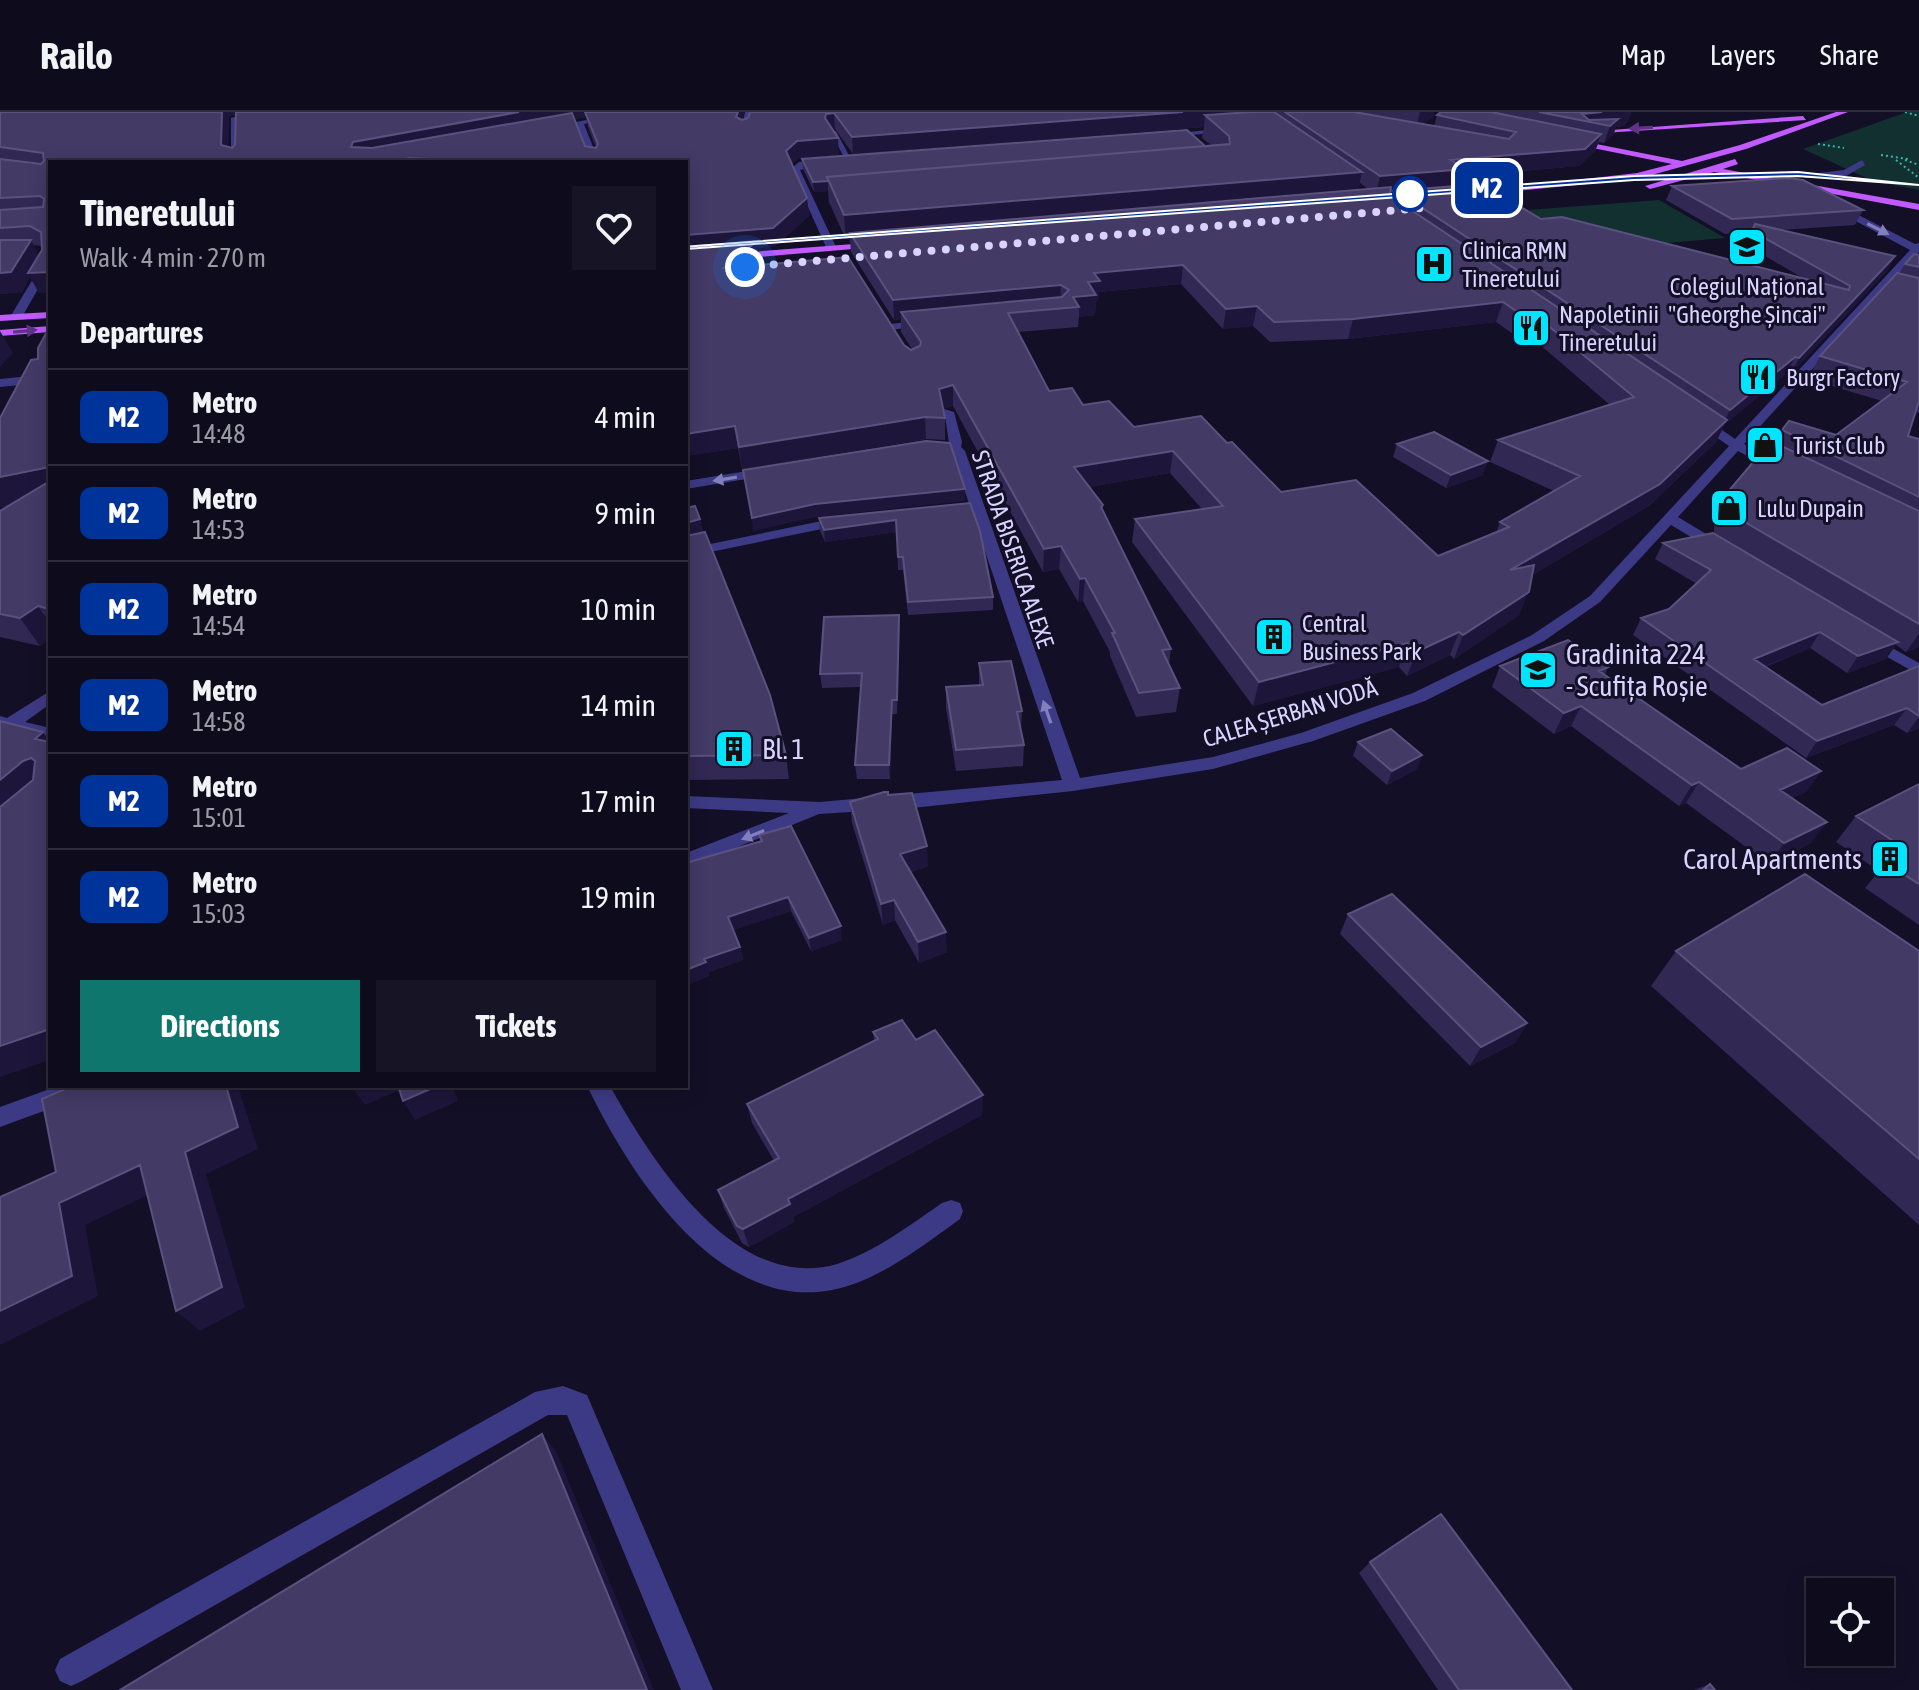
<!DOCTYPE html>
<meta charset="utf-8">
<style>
body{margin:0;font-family:"Asap Condensed",sans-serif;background:#171425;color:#f1f3f6;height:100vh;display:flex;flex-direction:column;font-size:30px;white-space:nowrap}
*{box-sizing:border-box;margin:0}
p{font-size:26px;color:#9b9ba3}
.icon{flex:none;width:44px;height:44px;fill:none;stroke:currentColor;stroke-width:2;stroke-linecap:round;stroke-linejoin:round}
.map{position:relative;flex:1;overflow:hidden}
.panel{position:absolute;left:48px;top:48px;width:640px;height:928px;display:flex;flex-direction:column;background:#0e0b1c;border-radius:0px;box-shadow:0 4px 20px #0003,0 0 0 2px #2e2b3b}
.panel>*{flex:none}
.badge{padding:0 16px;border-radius:12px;font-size:28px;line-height:52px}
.controls{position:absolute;left:1806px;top:1466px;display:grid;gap:16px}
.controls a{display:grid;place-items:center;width:88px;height:88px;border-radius:0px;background:#0e0b1c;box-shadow:0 4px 20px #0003,0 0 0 2px #2e2b3b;font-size:40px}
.you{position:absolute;width:40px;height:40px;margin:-20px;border:6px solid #fff;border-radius:50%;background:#1a73e8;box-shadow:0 0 0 12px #1a73e833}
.map>.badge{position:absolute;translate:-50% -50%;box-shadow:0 0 0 4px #fff}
h2{padding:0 32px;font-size:30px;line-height:72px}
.round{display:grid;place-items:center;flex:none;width:84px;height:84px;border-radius:0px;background:#171425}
.headline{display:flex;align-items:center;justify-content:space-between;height:136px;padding:0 32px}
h1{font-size:38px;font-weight:700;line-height:60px}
.button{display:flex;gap:16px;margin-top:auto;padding:16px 32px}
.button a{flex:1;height:92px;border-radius:0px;background:#0f766e;color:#fff;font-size:32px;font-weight:700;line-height:92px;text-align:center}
.button a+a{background:#171425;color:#f1f3f6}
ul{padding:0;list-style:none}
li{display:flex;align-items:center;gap:24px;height:96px;padding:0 32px;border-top:2px solid #2e2b3b}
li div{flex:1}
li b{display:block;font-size:30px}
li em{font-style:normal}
li .badge{min-width:88px;font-weight:700;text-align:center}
header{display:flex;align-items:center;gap:48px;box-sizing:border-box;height:112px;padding:0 40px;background:#0e0b1c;border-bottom:2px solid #2e2b3b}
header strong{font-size:38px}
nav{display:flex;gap:44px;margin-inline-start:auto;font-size:28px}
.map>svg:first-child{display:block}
</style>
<header>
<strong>Railo</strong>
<nav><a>Map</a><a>Layers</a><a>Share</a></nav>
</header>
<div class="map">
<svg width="1919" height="1578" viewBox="0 0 1919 1578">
<rect width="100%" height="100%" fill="#130f26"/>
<!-- green -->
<path fill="#12302f" d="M1907 0H1919V78L1873 69 1803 37Z
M1659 88 1725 126 1631 134 1559 119 1528 98Z"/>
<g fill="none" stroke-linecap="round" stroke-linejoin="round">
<!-- path -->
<path stroke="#2fb8b0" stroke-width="2" stroke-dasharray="2 3" stroke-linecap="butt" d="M1905 0 1919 4
M1818 32 1844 36
M1881 43 1908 47
M1896 48 1919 66
M1905 48 1919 53"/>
<!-- minor -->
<path fill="#3d3a85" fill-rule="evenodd" d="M250 0H264L239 7V50H231V6Z
M627 0H644L584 12 599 50H591L576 14 550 18 546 16Z
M745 0H753L749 20 745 22 741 20Z
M1227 16 1230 20 1163 25 1159 23Z
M830 19H836L852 49H846Z
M828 46 831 51 800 58 836 135 831 138 826 135 791 57 799 50Z
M1862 48 1865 53 1846 64 1805 66 1801 63 1844 58Z
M1833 93H1839L1915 132 1919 131V140L1744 332 1785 353V359H1775L1738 339 1678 405 1726 434V440H1716L1671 413 1600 490 1544 529 1425 589 1313 629 1213 657 1073 679 912 696 819 702 686 756V741L789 701 686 696V684L820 690 1062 668 952 341 925 338 918 334 925 330 949 331 944 297 954 300 962 330 961 335 965 339 1080 666 1213 645 1301 621 1413 581 1532 523 1590 484 1729 334 1694 310V304H1702L1735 327 1910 138 1833 97Z
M50 144V156L22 205 12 207 10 205 45 147Z
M928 208 932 209V213L889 218 883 215 889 212Z
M50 262V270L0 275V267Z
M771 355 776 356V362L686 377V369Z
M846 404 853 408 851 411 686 445V437Z
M1867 522 1919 551V563L1861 530 1859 527Z
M50 579V592L25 610 50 616V628L0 616V604L7 606Z
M58 974H96L93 981 0 1015V995Z
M587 974H610C652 1049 735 1182 837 1152 875 1140 910 1113 942 1091L951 1088 960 1091 963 1099 960 1107C922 1134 879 1169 832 1178 717 1200 630 1062 587 974Z
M563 1274 587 1283 713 1578H681L567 1303H548L82 1569 71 1574 60 1569 55 1558 60 1547 535 1280Z"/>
<!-- major -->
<path fill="#c25bff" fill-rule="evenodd" d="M1836 0H1848L1746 37 1637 67 1467 84 1462 81 1637 61 1672 52 1568 31 1571 27 1682 49 1740 33Z
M1803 4 1806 8 1587 22 1583 20Z
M1735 47 1738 52 1723 57 1919 92V98L1714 60 1650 77 1645 74Z
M880 130 877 135 686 151V145Z
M50 200V206L0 209V203Z
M50 214V220L0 224V218Z"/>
</g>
<!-- wall -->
<path fill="#312854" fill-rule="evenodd" d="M0 0H744L742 8 748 6 750 0H1434L1433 5 1422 12 1434 14 1437 3 1441 0H1631L1628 9 1623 14 1616 15 1613 23 1604 31 1599 30 1595 39 1579 54 1464 64 1462 74 1541 107 1801 165 1746 133 1751 120 1725 122 1666 88 1672 74 1863 98 1855 113 1781 118 1895 144 1887 159 1791 262 1787 261 1725 312 1716 330 1649 394 1532 463 1519 503 1454 547 1450 543 1407 564 1399 555 1253 594 1132 430 1135 407 1202 397 1170 361 1089 375 1103 393V399L1171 537 1169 552 1180 576 1176 600 1136 605 1110 544V540L1083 489 1078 490 1059 457 1043 460 953 294 943 297 945 306V328L926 327 742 357 738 336 686 344V50H50V180L39 181 30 165 22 180 0 182ZM236 2 235 33 232 36 228 35 229 4ZM586 5 588 15 596 36 585 34 574 7ZM1204 15 1202 26 1211 33 802 47 803 57 814 80 828 79 829 90 846 128H850L851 140 894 208 901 207V220L912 237 911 238 904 233 752 154 759 148 758 136 775 134 809 104 807 86 792 52 799 46 839 43 832 18 835 17 853 42ZM1360 71 1368 77 1358 78ZM33 133 42 134V138L39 144ZM1181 172 1223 217 1253 214 1270 230 1348 227 1496 210 1527 232 1538 231 1610 293 1498 328 1490 350 1554 379 1500 410 1496 421 1438 444 1281 380 1227 331 1134 315 1049 279 1018 220 1078 215 1079 205 1095 203 1096 189H1098L1099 180Z
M1919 143V301L1915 300 1908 324 1919 327V535L1906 540 1896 533 1886 547 1847 561 1810 536 1765 555 1822 593 1919 554V616L1907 621 1894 613 1806 646 1633 523 1641 506 1669 497 1697 472 1655 447 1663 431 1714 421V405L1727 381 1775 331 1782 318 1836 323 1882 289 1808 267 1820 244 1899 162 1905 152Z
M50 214V527L40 534 0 525V399L11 393 0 395V306L38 247Z
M1397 332 1483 363 1446 376 1393 345Z
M686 396 700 407 703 421 786 643 789 667 686 668Z
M819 406 980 419 993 485V498L908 503 903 458H898L897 420 825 430 820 419Z
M899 503 897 602H892L890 667H857L855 653 861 575 822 576 820 562Z
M979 551 1022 599 1021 619 1024 633 1023 654 956 659 946 596V575L979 573Z
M1500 554 1608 555 1605 563 1741 657 1821 659 1806 680 1792 686 1811 731 1769 752 1686 691 1679 694 1571 614 1554 622 1492 575Z
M1358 630 1422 643 1417 657 1387 673 1353 644Z
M1919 672V813L1865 776 1879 759 1836 730 1856 704Z
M888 683 928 754 911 760 947 840 919 851 895 808 883 813 852 711 850 690Z
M759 723 842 828 811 839 791 799 733 818 740 835 743 848 708 860 709 864 686 873 760 729Z
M1348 802 1527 911 1515 931 1470 954 1340 822Z
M1676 839H1919V1113L1651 874Z
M873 920 916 928 982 1003 793 1105 794 1110 749 1135 742 1131 724 1096 718 1078 774 1049 752 1011 747 992 874 929Z
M1370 1450 1572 1578H1438L1359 1461Z
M1710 1572 1715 1578H1694Z"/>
<!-- shaded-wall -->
<path fill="#1d163a" d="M222 0H241L229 4 228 50 221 33Z
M519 0H585L586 5 358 47 351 35 353 30Z
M738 0H744L738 21 736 5Z
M1183 0H1257L1205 3 1204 15 853 42 852 25Z
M1420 0H1434L1433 5 1416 16Z
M1602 0H1631L1628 9 1623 14 1616 15 1613 23 1604 31 1610 14 1580 8 1582 2Z
M834 1 835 17 828 18 825 6 826 2Z
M1601 22 1595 39 1579 54 1464 64 1461 75 1392 79V81L1376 82 1380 64 1451 48Z
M838 26 839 43 799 46 788 56 786 39 797 29Z
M1362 60 1357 84 850 121V128H846L844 103Z
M828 69V79L814 80 813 70Z
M807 86 809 104 775 134 758 136 759 148 727 176 686 142V123Z
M31 128 41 147 50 160V180L39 181 30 165 22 180 0 182V161Z
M1895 144 1887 159 1791 262 1799 246Z
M1183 153 1181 172 1099 180 1098 189H1096L1095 203 1079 205V195L1073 185 1088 170 1094 161Z
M1061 173 1060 193 901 200V207L894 208 893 188Z
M1503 190 1496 210 1348 227 1353 207Z
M1257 194 1253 214 1223 217 1226 197Z
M1545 211 1538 231 1527 232 1535 212Z
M0 219 13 241 0 255Z
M1795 245 1787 261 1725 312 1716 330 1649 394 1501 481 1510 458 1723 312 1730 298Z
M953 273V294L939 298V277Z
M925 305 926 327 742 357 739 335Z
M735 314 738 336 686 344V322Z
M1173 339 1170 361 1072 378 1074 355Z
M1488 349 1483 363 1446 376 1451 363Z
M50 355V385L0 395V365Z
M965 377V389L817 405 753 419 752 406 815 392Z
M700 407 704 430 686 435V411Z
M896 408 897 420 825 430 824 418Z
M1061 434 1059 457 1043 460 1044 437Z
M1085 466 1083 489 1078 490 1080 467Z
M1529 480 1519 503 1454 547 1463 523Z
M38 494 50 511V527L40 534 20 506Z
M899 503 900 517 897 602V588Z
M1459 520 1450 543 1407 564 1416 540Z
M1820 520 1810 536 1743 563 1754 547Z
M1919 522V535L1906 540Z
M1898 530 1886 547 1847 561 1858 544Z
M1407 531 1399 555 1253 594 1259 570Z
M892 588V602L890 667 889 653Z
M1581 594 1571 614 1554 622 1564 601Z
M1907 596 1894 613 1806 646 1817 629Z
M1919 605V616L1907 621Z
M43 620 50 629V647L35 627Z
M1422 643 1417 657 1387 673 1392 659Z
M31 646 49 670 0 707V668L23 649Z
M1821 659 1806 680 1766 699 1780 678Z
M1699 670 1686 691 1679 694 1692 673Z
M1827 710 1811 731 1769 752 1784 731Z
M927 734 928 754 901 763 900 742Z
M788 785 791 799 731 819 728 805Z
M894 788 895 808 883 813 881 792Z
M841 814 842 828 811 839 809 826Z
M946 820 947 840 919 851 918 830Z
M740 835 743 848 708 860 709 864 686 873V858L704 847Z
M1527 911 1515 931 1470 954 1481 935Z
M50 917V948L0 965V934Z
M226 974H238L258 1037 206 1062 245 1195 200 1219 176 1199 185 1040Z
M351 974H404L405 976 365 993Z
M437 974H453L458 989 415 1008 403 989Z
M983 983 982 1003 793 1105 794 1110 749 1135 743 1117 788 1087Z
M140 1053 163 1076 85 1113 98 1184 0 1233V1199L59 1091Z
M542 1322 556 1339 654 1578H647Z"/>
<!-- building -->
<path fill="#433a66" stroke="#5a527e" stroke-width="2" fill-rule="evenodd" d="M0 0H222L221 33 232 36 235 33 236 0H519L353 30 351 35 372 36 572 1 585 34 596 36 598 32 585 0H738L736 5 742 8 748 6 750 0H1183L852 25 834 1 826 2 825 6 838 26 797 29 786 39 807 86 773 116 686 123V50H502L409 46 412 50H50V160L28 161 42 138 41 120 30 114 0 116V98L43 95 44 87 40 84 0 86V47L41 52 44 49 43 41 0 35Z
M1252 0H1274L1362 60 844 103 827 65 1230 32 1229 24 1205 3Z
M1285 0H1354L1509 27 1516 20 1437 3 1441 0H1491L1601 22 1585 37 1451 48 1466 57 1380 64Z
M1539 0H1602L1582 2 1589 8 1618 7 1610 14Z
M1187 18 1205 34 827 65 828 69 813 70 802 47Z
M1789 66 1803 68 1863 98 1732 107 1672 74Z
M1482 72 1541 107 1562 105 1849 178 1850 174 1752 119 1755 112 1895 144 1799 246 1795 245 1730 298 1398 80 1392 79Z
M1391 75 1390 84 1727 308 1660 372 1510 458 1534 453 1529 480 1463 523 1459 520 1416 540 1407 531 1259 570 1135 407 1223 394 1173 339 1074 355 1103 393 1101 395 1171 537 1162 538 1180 576 1139 581 1112 521H1115L1085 466 1080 467 1061 434 1044 437 953 273 939 277 945 306 925 305 739 335 735 314 686 322V135L757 129 724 156 848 145 904 233 911 238 920 234 921 230 901 200 1062 185 1069 178 1061 173 893 188 850 121ZM1183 153 1226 197 1257 194 1274 210 1353 207 1503 190 1535 212 1545 211 1634 285 1498 328 1580 364 1500 410 1509 415 1438 444 1356 368 1281 380 1232 330 1227 331 1201 304 1134 315 1109 289 1083 293 1072 276 1049 279 1008 201 1079 195 1073 185 1096 183 1088 170 1100 169 1094 161Z
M0 128H31L11 160 0 161Z
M1914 142 1919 143V155L1905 152Z
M1897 161 1919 166V289L1908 324 1919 327V385L1782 318 1789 309 1836 323 1907 270 1820 244Z
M50 214V355L0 365V306L31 248 38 247V236Z
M1434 320 1488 349 1451 363 1397 332Z
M926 329 950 331 965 377 815 392 752 406 743 358Z
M1771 329 1919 399V512L1726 399 1727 381Z
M50 369V497L38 494 20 506 0 502V399Z
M970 391 980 419 993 485 908 490 903 445H898L896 408 824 418 819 406Z
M695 394 700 407 686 411V396Z
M705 420 770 583 786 643 686 644V424Z
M1713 421 1898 530 1858 544 1820 520 1754 547 1822 593 1919 554V604L1907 596 1817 629 1641 506 1669 497 1711 458 1663 431Z
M899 503 897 588H892L889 653H855L862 561 820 562 824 505Z
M1568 528 1608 555 1599 559 1741 657 1787 636 1821 659 1780 678 1827 710 1784 731 1699 670 1692 673 1581 594 1564 601 1500 554Z
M1011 549 1022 599 1017 600 1024 633 956 638 946 575 983 573 979 551Z
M0 609 43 620 35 627 50 630V917L0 934V695L33 668 35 649 31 646 23 649 0 668Z
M1391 617 1422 643 1392 659 1358 630Z
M1919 672V772L1886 751 1908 739 1856 704Z
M884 680H888V683L912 681 927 734 900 742 946 820 918 830 894 788 881 792 850 690Z
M791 714 841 814 809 826 788 785 728 805 740 835 704 847 706 850 686 858V751L762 729 759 723Z
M1805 762 1919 839V1047L1676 839Z
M1392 782 1527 911 1481 935 1348 802Z
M902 908 916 928 935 918 983 983 788 1087 790 1092 743 1117 737 1114 718 1078 779 1046 747 992 878 927 873 920Z
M72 974H226L238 1015 185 1040 222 1175 176 1199 140 1053 59 1091 72 1164 0 1199V1085L56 1060 42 987Z
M398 974H437L403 989Z
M542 1322 647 1578H120Z
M1441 1402 1572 1578H1459L1370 1450Z
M1710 1572 1715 1578H1703Z"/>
<!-- one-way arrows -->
<defs><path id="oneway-solid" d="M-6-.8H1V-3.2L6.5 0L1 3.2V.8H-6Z" transform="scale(2)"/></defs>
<g fill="#623188">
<use href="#oneway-solid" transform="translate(1641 16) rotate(177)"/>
<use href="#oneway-solid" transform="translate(25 219) rotate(-5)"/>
</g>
<g fill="#837fbc">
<use href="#oneway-solid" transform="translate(1878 117) rotate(27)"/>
<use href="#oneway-solid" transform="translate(725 367) rotate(171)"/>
<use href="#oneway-solid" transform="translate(1047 600) rotate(-109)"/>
<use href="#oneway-solid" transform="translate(753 723) rotate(158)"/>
</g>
<!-- line -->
<path fill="#039" stroke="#fff" stroke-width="2" d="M1798 60 1919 73 1798 64 1634 68 686 137 682 135 1634 64Z"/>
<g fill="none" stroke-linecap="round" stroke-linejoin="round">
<!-- walk -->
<path stroke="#d9d4ff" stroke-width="8" stroke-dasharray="0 14.4" d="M745 155 1421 96 1410 82"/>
</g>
<!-- icons -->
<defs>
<symbol id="school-square" viewBox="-11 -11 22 22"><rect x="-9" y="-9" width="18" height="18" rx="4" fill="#00e5ff" stroke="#130f26"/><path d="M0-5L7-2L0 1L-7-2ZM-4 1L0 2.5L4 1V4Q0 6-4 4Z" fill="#111"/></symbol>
<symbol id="hospital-square" viewBox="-11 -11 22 22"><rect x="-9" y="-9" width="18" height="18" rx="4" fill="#00e5ff" stroke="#130f26"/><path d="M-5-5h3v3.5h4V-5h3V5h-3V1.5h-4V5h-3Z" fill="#111"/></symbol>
<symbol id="restaurant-square" viewBox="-11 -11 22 22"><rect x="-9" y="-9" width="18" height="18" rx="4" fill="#00e5ff" stroke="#130f26"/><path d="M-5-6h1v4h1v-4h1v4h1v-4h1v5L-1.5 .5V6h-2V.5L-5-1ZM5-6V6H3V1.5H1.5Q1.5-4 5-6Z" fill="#111"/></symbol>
<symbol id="shop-square" viewBox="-11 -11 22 22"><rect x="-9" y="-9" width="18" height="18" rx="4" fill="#00e5ff" stroke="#130f26"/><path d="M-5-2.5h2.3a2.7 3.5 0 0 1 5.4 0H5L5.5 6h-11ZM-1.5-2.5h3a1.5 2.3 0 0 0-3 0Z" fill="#111"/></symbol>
<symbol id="building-square" viewBox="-11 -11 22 22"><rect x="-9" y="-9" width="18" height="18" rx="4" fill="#00e5ff" stroke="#130f26"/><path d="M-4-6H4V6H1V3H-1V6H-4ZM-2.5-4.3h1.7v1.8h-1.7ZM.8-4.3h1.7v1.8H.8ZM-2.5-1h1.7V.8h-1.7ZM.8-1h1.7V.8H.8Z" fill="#111"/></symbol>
</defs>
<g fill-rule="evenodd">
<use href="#school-square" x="1725" y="113" width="44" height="44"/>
<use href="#hospital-square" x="1412" y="130" width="44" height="44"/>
<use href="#restaurant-square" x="1509" y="194" width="44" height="44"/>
<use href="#restaurant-square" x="1736" y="243" width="44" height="44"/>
<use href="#shop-square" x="1743" y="311" width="44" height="44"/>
<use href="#shop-square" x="1707" y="374" width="44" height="44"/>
<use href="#building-square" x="1252" y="503" width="44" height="44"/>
<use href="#school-square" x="1516" y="536" width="44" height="44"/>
<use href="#building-square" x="712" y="615" width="44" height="44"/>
<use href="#building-square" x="1868" y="725" width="44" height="44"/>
</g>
<!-- markers -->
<circle fill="#fff" stroke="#039" stroke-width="4" cx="1410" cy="82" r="16"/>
<g text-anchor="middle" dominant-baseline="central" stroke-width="6" stroke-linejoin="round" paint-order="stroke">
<!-- far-poi labels -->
<g font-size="24" fill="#d9d4ff" stroke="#130f26" text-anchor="start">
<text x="1462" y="138">Clinica RMN<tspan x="1462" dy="28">Tineretului</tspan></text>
<text x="1747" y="174" text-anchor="middle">Colegiul Național<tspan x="1747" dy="28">"Gheorghe Șincai"</tspan></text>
<text x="1559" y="202">Napoletinii<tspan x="1559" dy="28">Tineretului</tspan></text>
<text x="1786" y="265">Burgr Factory</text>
<text x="1793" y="333">Turist Club</text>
<text x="1757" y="396">Lulu Dupain</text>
<text x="1302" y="511">Central<tspan x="1302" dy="28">Business Park</tspan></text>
</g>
<!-- far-street labels -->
<g font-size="24" fill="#d9d4ff" stroke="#130f26">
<text transform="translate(1013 437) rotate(71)">STRADA BISERICA ALEXE</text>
<text transform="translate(1290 601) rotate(-17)">CALEA ȘERBAN VODĂ</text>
</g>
<!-- poi labels -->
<g font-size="28" fill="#d9d4ff" stroke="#130f26" text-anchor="start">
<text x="1566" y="542">Gradinita 224<tspan x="1566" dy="32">- Scufița Roșie</tspan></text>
<text x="762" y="637">Bl. 1</text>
<text x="1862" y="747" text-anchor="end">Carol Apartments</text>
</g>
</g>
</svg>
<div class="controls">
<a><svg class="icon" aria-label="locate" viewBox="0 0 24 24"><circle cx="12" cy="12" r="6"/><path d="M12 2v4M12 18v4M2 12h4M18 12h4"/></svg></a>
</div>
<div class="you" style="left:745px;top:155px"></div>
<b class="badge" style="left:1487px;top:76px;background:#039;color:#fff">M2</b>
<section class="panel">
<div class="headline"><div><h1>Tineretului</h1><p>Walk · 4 min · 270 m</p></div><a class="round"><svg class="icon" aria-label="heart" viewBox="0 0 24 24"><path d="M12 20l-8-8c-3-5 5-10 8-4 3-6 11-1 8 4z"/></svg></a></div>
<h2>Departures</h2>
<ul>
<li><span class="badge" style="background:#039;color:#fff">M2</span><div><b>Metro</b><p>14:48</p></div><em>4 min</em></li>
<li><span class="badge" style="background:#039;color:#fff">M2</span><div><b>Metro</b><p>14:53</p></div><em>9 min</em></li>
<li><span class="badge" style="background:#039;color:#fff">M2</span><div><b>Metro</b><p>14:54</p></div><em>10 min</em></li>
<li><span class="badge" style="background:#039;color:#fff">M2</span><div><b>Metro</b><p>14:58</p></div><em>14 min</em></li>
<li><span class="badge" style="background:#039;color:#fff">M2</span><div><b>Metro</b><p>15:01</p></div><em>17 min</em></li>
<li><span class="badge" style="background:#039;color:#fff">M2</span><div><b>Metro</b><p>15:03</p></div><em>19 min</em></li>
</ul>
<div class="button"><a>Directions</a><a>Tickets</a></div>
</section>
</div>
